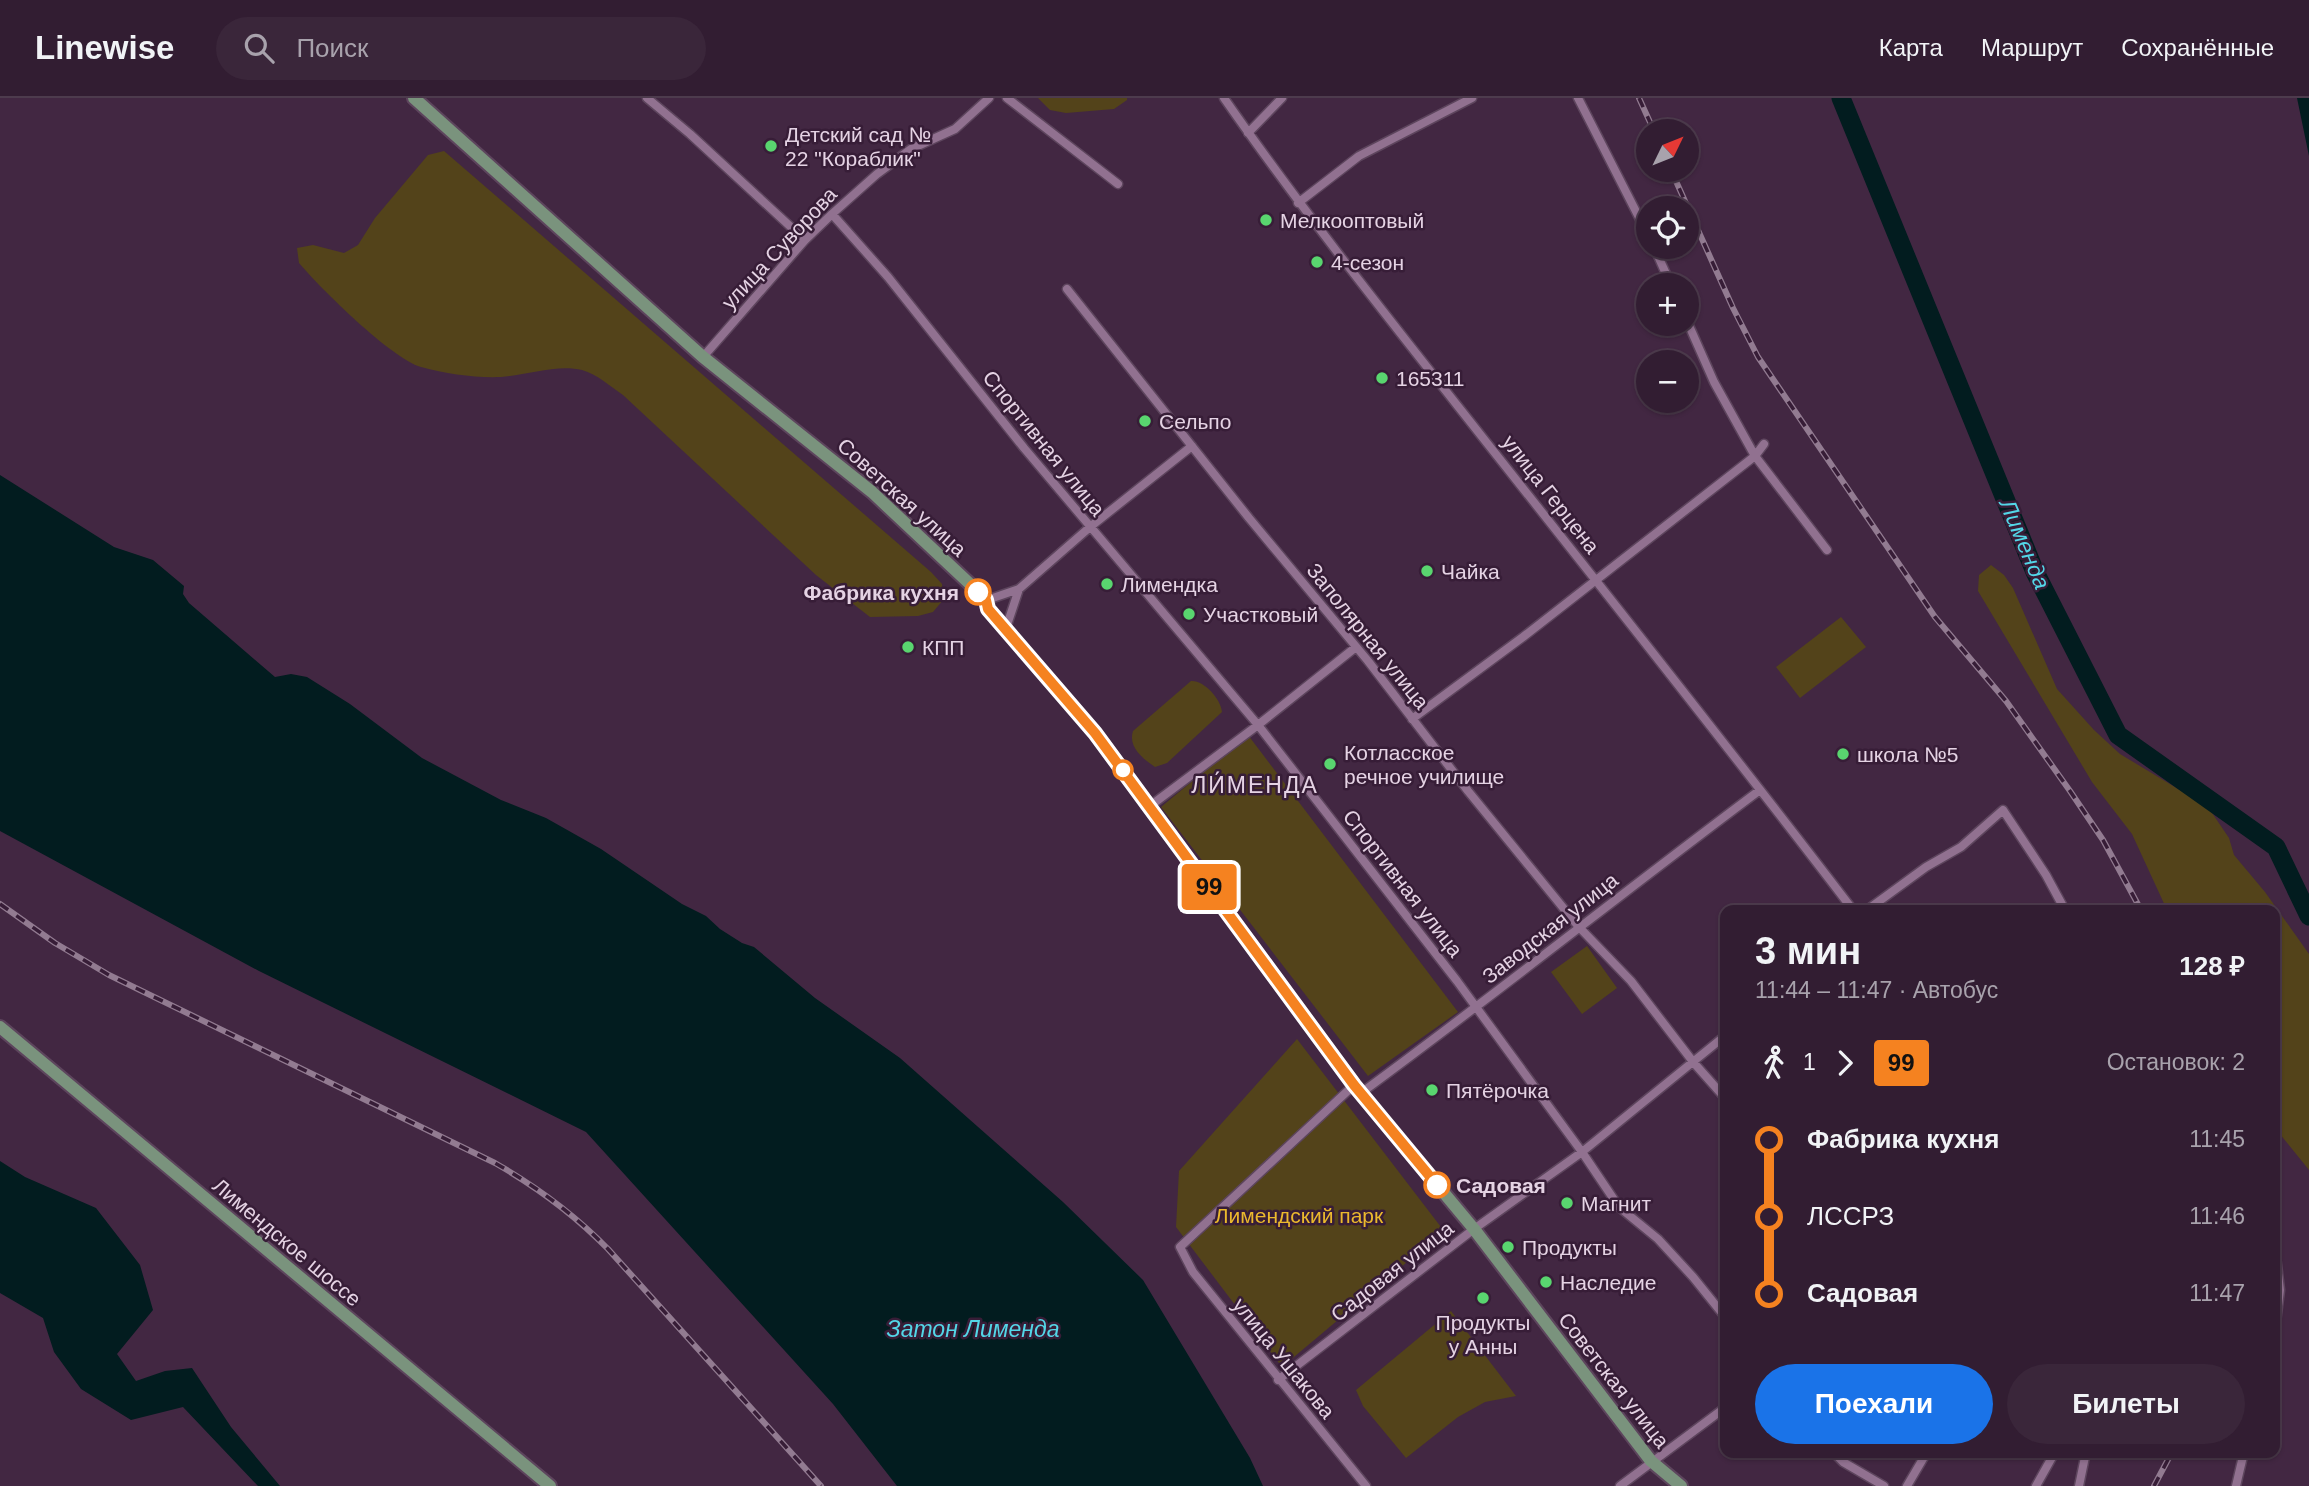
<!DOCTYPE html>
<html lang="ru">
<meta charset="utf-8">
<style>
body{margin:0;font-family:Helvetica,sans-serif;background:#3a263a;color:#f1f3f6;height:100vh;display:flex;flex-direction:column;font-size:26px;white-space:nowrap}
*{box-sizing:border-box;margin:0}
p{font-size:23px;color:#a8a2ac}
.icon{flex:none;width:38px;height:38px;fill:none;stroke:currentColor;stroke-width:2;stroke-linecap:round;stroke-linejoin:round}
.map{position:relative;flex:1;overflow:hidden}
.side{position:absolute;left:1720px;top:807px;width:560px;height:553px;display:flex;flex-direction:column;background:#321d32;border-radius:14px;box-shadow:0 2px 5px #0004,0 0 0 2px #4d3b4d}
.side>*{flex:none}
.badge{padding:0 14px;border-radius:5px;font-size:24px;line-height:46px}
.needle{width:46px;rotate:47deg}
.controls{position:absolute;left:1636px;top:21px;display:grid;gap:14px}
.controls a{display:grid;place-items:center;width:63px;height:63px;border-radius:50%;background:#321d32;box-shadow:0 2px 5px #0004,0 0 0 2px #4d3b4d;font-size:35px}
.map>.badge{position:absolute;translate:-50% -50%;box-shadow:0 0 0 4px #fff}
.legs{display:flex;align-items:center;gap:10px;height:77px;padding:0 35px;font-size:23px}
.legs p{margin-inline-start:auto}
.headline{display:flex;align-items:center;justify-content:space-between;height:119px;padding:0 35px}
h1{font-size:38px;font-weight:700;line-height:52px}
.action{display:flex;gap:14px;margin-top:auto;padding:14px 35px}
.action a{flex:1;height:80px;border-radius:42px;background:#1a73e8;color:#fff;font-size:28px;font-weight:700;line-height:80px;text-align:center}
.action a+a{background:#3a263a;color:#f1f3f6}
ul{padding:0 35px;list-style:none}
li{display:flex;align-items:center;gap:24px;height:77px;font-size:26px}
li i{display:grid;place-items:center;width:10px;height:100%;margin:0 9px;background:currentColor}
li i::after{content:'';width:18px;height:18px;margin:-9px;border:5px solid;border-radius:50%;background:#321d32}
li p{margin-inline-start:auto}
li:first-child i{background:linear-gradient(#0000 50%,currentColor 0)}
li:last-child i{background:linear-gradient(currentColor 50%,#0000 0)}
header{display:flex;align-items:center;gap:42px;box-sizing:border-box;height:98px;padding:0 35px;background:#321d32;border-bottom:2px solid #4d3b4d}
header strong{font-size:33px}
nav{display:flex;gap:38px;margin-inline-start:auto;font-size:24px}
.search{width:490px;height:63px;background:#3a263a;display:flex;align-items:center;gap:18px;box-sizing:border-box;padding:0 24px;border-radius:38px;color:#a8a2ac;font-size:26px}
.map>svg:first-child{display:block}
</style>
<header>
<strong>Linewise</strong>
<div class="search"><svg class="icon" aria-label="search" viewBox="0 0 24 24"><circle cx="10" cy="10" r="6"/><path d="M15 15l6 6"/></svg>Поиск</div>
<nav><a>Карта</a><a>Маршрут</a><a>Сохранённые</a></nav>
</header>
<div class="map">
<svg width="2309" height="1388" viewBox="0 0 2309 1388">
<rect width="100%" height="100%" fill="#422742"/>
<!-- green -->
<path fill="#53431a" d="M1038 0H1127V2L1114 11 1066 15 1050 12Z
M444 53 931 474 942 486 943 502 933 514 918 518 870 519 816 477 623 297C611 289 597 276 582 272 557 266 527 277 501 279 475 280 447 276 421 269 391 260 321 191 299 165L297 150 313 147 344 155 358 147 375 120 428 57Z
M1991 467 2004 477 2013 490 2057 591 2094 632 2120 656 2208 709 2229 740 2234 757 2265 794 2309 856V1072L2275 1030V812H2167L2132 736 2092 684 1978 493 1979 477Z
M1841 519 1866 549 1800 600 1776 569Z
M1191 583C1204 582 1221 601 1222 614L1167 665 1155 669C1142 660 1128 649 1133 633Z
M1248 637 1458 914 1368 978 1161 709Z
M1587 848 1617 890 1582 916 1551 874Z
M1297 941 1444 1133 1282 1269 1176 1129 1179 1073Z
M1451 1213 1516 1298 1485 1304 1458 1319 1406 1360 1363 1308 1356 1292Z"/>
<!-- water -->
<path fill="#021c1f" d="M2297 0H2309V58Z
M0 377 114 449 153 462 184 488 183 496 189 505 275 579 291 576 307 579 350 606 422 660 501 702 546 720 601 751 682 806 706 818 720 831 742 845 754 849 815 900 900 960 1063 1104 1143 1182 1250 1360 1263 1388H897L833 1306 586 1034 259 873 0 733Z
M0 1063 25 1079 96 1110 140 1167 153 1212 117 1256 136 1283 165 1273 192 1270 231 1329 280 1388H258L183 1309 131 1322 81 1291 54 1254 43 1220 0 1195Z"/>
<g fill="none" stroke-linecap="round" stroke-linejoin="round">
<!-- river -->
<path stroke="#021c1f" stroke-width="19" d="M1841 0 2035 474 2118 637 2276 749 2309 818"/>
<defs>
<path id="street" d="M647 0 690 36 805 142
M1007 0 1118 86
M1224 0C1307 119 1397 231 1487 345 1610 500 1733 655 1853 812
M1578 0 1648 137
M1248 35 1282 0
M1298 105 1359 58 1472 0
M832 116 888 179 1024 350 1258 627 1457 883 1582 1054 1619 1109 1658 1141 1693 1179 1726 1220
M1654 149 1671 187
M1067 191 1249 420 1368 563 1468 693 1578 828 1631 883 1694 965 1726 1001
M1687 223 1714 284 1755 358 1827 452
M703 259 805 142 832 116 877 76 911 51 955 31 989 0
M987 502 1019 491 1090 429 1192 348
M1006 530 1019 491
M1412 621 1523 539 1755 358 1764 346
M1150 708 1258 627 1356 549
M1867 812 1926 769 1961 749 2003 712 2046 777 2065 812
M1354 987 1180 1149 1193 1174 1366 1388
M1361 995C1496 896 1626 792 1760 692
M2275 1150 2280 1192 2275 1232
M1278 1282 1474 1131 1582 1054 1726 937
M1833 1354 1843 1364 1884 1388
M1620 1388 1726 1309
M1907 1388 1927 1354
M2036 1388 2055 1354
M2079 1388 2086 1354
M2236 1388 2244 1354"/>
<path id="primary" d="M414 0 703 259 872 394 987 502 988 511 1095 635 1354 987 1474 1131 1651 1363 1681 1388
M0 929 550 1388"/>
</defs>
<!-- street casing -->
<use href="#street" stroke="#5d455d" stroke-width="11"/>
<!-- primary casing -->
<use href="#primary" stroke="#5d455d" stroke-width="16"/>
<!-- street -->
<use href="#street" stroke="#917190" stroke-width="8"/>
<!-- primary -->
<use href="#primary" stroke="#7a937d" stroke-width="12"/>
<defs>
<path id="rail" d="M1639 0 1654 33
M1671 72 1733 210 1758 259 1935 519 2006 603 2070 693 2103 742 2141 812
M0 806 55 845 109 877 495 1065C537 1089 574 1116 608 1151L821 1388
M2154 1388 2172 1354"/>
</defs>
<!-- rail casing -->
<use href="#rail" stroke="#927b91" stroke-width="6"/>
<!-- rail -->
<use href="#rail" stroke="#371d37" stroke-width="3.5" stroke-dasharray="10" stroke-linecap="butt"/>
</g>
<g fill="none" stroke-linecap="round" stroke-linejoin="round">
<defs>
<path id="line-1" d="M978 494 986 502 988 511 1095 635 1354 987 1437 1087"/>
</defs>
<!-- line-1 casing -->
<use href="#line-1" stroke="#fff" stroke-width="16"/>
<!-- line-1 -->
<use href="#line-1" stroke="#f58220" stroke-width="10"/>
</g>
<!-- markers -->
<g fill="#59d56f" stroke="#371d37" stroke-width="2.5">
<circle cx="771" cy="48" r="7"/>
<circle cx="1266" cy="122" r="7"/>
<circle cx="1317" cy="164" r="7"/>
<circle cx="1382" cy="280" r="7"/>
<circle cx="1145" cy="323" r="7"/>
<circle cx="1427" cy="473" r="7"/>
<circle cx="1107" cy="486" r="7"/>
<circle cx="1189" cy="516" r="7"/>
<circle cx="908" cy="549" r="7"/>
<circle cx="1843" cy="656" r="7"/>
<circle cx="1330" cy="666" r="7"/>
<circle cx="1432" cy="992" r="7"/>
<circle cx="1567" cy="1105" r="7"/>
<circle cx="1508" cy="1149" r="7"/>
<circle cx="1546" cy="1184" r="7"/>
<circle cx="1483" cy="1200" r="7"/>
</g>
<g fill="#fff" stroke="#f58220" stroke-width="3.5">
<circle cx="978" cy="494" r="12"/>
<circle cx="1123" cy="672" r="9"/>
<circle cx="1437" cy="1087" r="12"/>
</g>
<g text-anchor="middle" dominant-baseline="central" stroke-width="5" stroke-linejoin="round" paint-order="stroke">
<!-- poi labels -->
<g font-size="21" fill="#e5d3e4" stroke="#371d37" text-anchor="start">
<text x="785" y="36">Детский сад №<tspan x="785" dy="24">22 "Кораблик"</tspan></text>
<text x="1280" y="122">Мелкооптовый</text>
<text x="1331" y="164">4-сезон</text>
<text x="1396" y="280">165311</text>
<text x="1159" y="323">Сельпо</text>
<text x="1441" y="473">Чайка</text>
<text x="1121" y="486">Лимендка</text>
<text x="1203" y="516">Участковый</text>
<text x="922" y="549">КПП</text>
<text x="1344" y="654">Котласское<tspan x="1344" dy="24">речное училище</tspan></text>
<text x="1857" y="656">школа №5</text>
<text x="1446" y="992">Пятёрочка</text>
<text x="1581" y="1105">Магнит</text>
<text x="1522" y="1149">Продукты</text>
<text x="1560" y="1184">Наследие</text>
<text x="1483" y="1224" text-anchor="middle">Продукты<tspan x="1483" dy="24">у Анны</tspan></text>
</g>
<!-- street labels -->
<g font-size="21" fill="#e5d3e4" stroke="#371d37">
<text transform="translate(779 150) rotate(-47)">улица Суворова</text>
<text transform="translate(1044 345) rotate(51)">Спортивная улица</text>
<text transform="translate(1551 396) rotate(52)">улица Герцена</text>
<text transform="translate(902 399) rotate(42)">Советская улица</text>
<text transform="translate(1368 538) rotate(51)">Заполярная улица</text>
<text transform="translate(1403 785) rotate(52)">Спортивная улица</text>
<text transform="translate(1550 830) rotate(-38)">Заводская улица</text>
<text transform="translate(287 1144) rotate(40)">Лимендское шоссе</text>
<text transform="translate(1392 1173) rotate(-38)">Садовая улица</text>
<text transform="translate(1284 1260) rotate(51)">улица Ушакова</text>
<text transform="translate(1614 1282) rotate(52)">Советская улица</text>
</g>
<!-- stop labels -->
<g font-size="21" font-weight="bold" fill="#e5d3e4" stroke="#371d37" text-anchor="end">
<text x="959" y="494">Фабрика кухня</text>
<text x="1456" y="1087" text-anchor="start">Садовая</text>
</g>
<!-- park labels -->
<g font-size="21" fill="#ebb92d" stroke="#371d37">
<text x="1299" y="1117">Лимендский парк</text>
</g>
<!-- water labels -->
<g font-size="23" font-style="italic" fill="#53d6e7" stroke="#371d37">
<text transform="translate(2025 446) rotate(67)">Лименда</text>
<text x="973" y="1231">Затон Лименда</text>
</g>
<!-- neighbourhood labels -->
<g font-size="23" letter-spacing="2" fill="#e5d3e4" stroke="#371d37">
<text x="1255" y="687">ЛИ́МЕНДА</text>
</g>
</g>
</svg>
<div class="controls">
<a><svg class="needle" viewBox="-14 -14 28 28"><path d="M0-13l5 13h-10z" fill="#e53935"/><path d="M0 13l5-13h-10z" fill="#a8a2ac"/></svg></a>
<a><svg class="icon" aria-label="locate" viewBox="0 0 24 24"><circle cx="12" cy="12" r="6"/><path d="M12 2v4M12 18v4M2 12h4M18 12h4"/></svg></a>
<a>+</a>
<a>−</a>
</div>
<b class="badge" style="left:1209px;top:789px;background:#f58220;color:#111">99</b>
<section class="side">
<div class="headline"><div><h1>3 мин</h1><p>11:44 – 11:47 · Автобус</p></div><b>128 ₽</b></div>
<div class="legs"><svg class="icon" aria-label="walk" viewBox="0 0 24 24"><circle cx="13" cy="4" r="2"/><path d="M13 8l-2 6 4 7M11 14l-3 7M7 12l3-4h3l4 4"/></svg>1<svg class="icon" aria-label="forward" viewBox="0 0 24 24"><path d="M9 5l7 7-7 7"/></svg><b class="badge" style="background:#f58220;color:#111">99</b><p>Остановок: 2</p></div>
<ul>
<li><i style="color:#f58220"></i><b>Фабрика кухня</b><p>11:45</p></li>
<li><i style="color:#f58220"></i><span>ЛССРЗ</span><p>11:46</p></li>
<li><i style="color:#f58220"></i><b>Садовая</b><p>11:47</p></li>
</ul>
<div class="action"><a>Поехали</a><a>Билеты</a></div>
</section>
</div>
